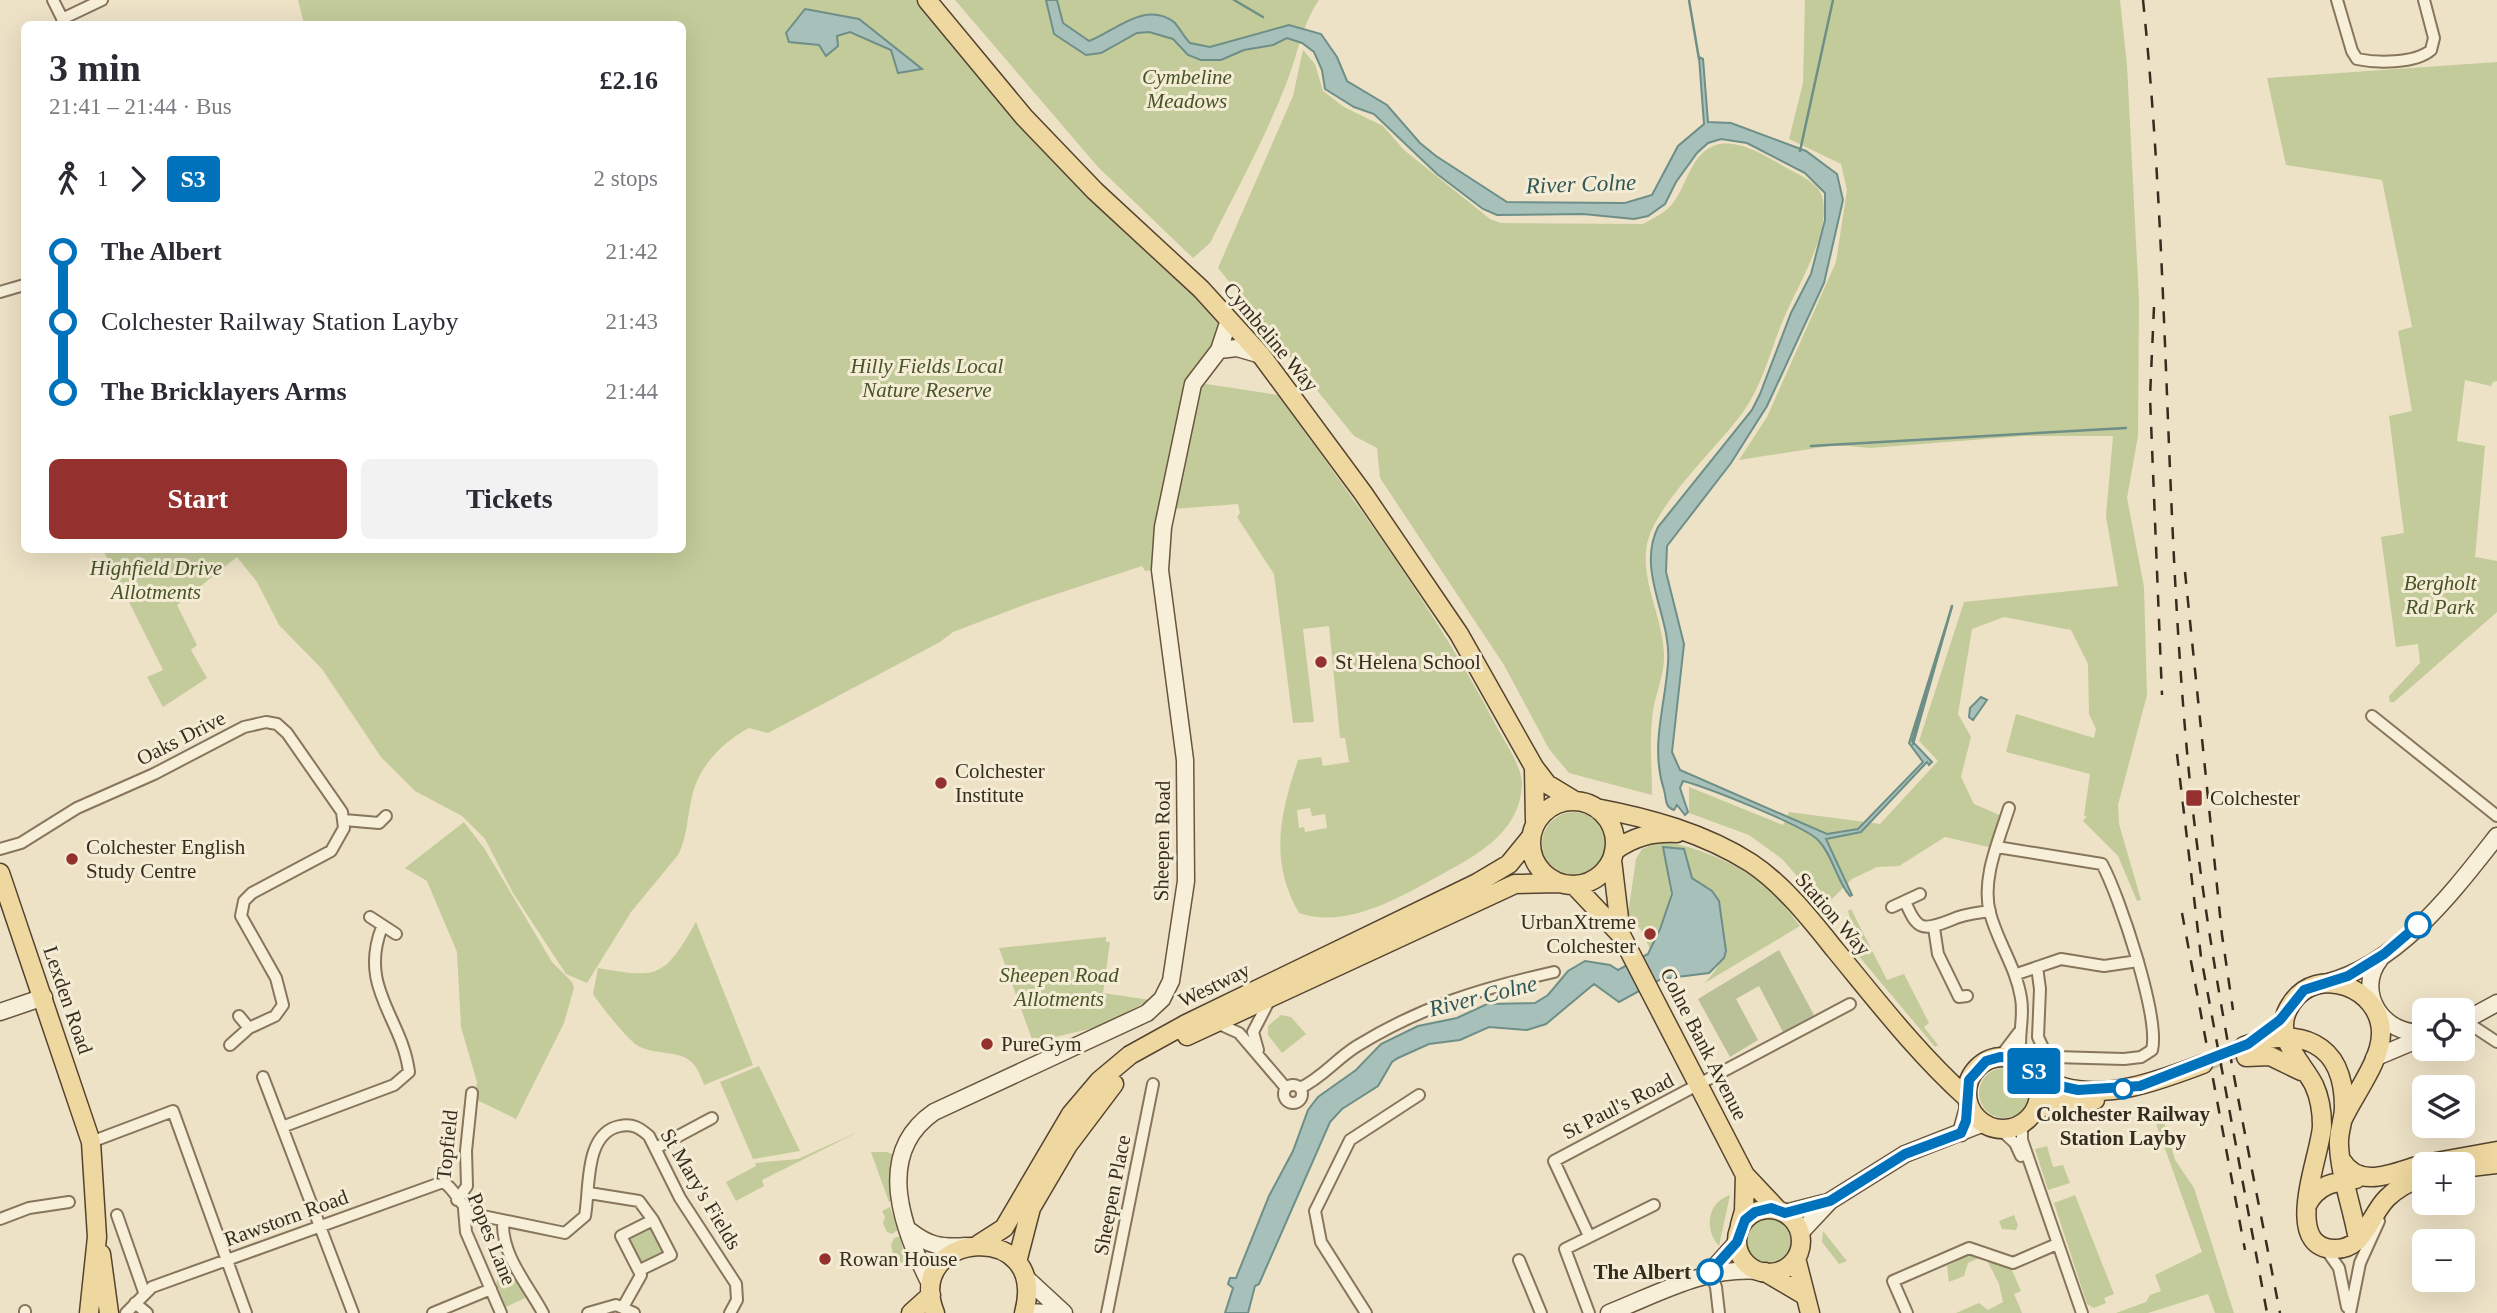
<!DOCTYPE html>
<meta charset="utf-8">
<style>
body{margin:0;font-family:Georgia,serif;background:#f2f2f3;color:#2b2b33;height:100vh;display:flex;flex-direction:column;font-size:26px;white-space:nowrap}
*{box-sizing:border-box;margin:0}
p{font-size:23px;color:#7c7c81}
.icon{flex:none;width:38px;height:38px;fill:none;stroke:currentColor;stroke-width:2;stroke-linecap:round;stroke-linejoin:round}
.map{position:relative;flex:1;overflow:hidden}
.drawer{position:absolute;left:21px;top:21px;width:665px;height:532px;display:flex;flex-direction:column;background:#fff;border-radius:10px;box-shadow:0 7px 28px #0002}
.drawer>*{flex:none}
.badge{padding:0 14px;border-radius:5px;font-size:24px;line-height:46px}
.tools{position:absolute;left:2412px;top:998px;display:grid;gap:14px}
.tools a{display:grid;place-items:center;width:63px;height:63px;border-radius:10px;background:#fff;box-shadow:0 7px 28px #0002;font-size:35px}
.map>.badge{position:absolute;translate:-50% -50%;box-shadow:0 0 0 4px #fff}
.legs{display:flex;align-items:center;gap:10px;height:77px;padding:0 28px;font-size:23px}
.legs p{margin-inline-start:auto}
.head{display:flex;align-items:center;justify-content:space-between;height:119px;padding:0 28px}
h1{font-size:38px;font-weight:700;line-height:52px}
.primary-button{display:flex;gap:14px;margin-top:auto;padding:14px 28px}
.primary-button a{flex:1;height:80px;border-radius:10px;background:#94312e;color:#fff;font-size:28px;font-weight:700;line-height:80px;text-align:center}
.primary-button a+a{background:#f2f2f3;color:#2b2b33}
ul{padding:0 28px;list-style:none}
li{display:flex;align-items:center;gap:24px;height:70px;font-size:26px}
li i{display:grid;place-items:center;width:10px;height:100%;margin:0 9px;background:currentColor}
li i::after{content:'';width:18px;height:18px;margin:-9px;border:5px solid;border-radius:50%;background:#fff}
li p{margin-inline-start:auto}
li:first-child i{background:linear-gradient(#0000 50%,currentColor 0)}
li:last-child i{background:linear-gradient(currentColor 50%,#0000 0)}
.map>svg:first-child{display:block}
</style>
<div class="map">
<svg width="2497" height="1313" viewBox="0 0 2497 1313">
<rect width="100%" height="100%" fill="#ede2c6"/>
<!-- green -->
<path fill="#c3cb9a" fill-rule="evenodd" d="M298 0H921L1215 313 1222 334 1203 359 1153 570 1145 571 1142 566 1032 602 953 632 940 642 768 733 749 728C726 740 704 761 695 786 687 809 689 834 678 855L631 912 587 983 566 974 513 893 485 839 462 816 415 791 381 757 322 669 279 625 257 582 237 557 177 605 197 645 191 650 207 678 163 707 147 677 163 670 103 550H682V24H304Z
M955 0H1319C1301 26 1298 55 1286 84 1265 139 1236 191 1210 243L1193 258 1098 167Z
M1805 0H2120L2127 65 2139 301 2138 436 2127 498 2144 587 2147 695 2118 805 2119 824 2141 900 2137 901 2118 856 2083 821 2087 816H2084L2090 774 2006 752 2016 714 2094 738 2096 729 2089 714 2088 664 2071 630 2004 617 1972 629 1958 714 1971 737 1961 777 1974 804 2002 816 1993 848 1945 837 1899 866 1877 867 1852 879 1824 907 1782 859 1749 835 1689 813V787L1783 825 1789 812 1880 824 1938 761 1919 741 1964 602 2118 586 2106 516 2113 436H2024L1870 448 1835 445 1739 460 1767 417 1836 262 1847 190 1841 164 1789 139 1803 83Z
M1303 50 1315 64 1323 91 1344 107 1383 126 1404 150 1490 219 1501 223 1643 224C1654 218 1665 213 1673 203 1687 185 1691 153 1716 145 1738 138 1768 157 1785 167 1797 174 1818 182 1822 196 1832 229 1800 282 1787 311 1771 345 1765 381 1743 412 1718 447 1656 503 1647 544 1640 580 1663 618 1664 654 1665 673 1656 692 1653 711 1649 738 1652 768 1652 795L1569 773 1549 749 1504 665 1380 478 1377 448 1354 436 1218 268 1293 96Z
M2497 62V381L2493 382 2491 386 2465 380 2457 441 2485 446 2475 557 2497 561V612L2394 702H2390L2389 696 2420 663 2418 644 2396 647 2381 537 2404 533 2389 416 2412 411 2398 331 2412 327 2382 180 2286 165 2267 78Z
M1206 384 1278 395C1356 503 1438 613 1499 731 1507 745 1522 768 1522 784 1520 834 1475 856 1437 877 1397 899 1345 929 1299 913 1269 861 1280 814 1298 760L1321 757 1323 766 1349 762 1345 738H1340L1329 626 1303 629 1314 722 1293 723 1274 574 1237 517 1240 513 1238 504 1173 509 1198 387ZM1310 808 1312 816 1325 814 1327 828 1305 832 1304 827 1299 828 1297 810Z
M1542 844a32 32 0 1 1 64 0a32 32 0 1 1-64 0Z
M464 822 484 848 552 962 572 982 574 988 564 1023 516 1119 475 1099 477 1082 461 1027 457 952 427 881 405 868Z
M1661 841C1699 847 1749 867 1776 896 1785 905 1792 916 1800 926L1703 984C1746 945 1711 917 1691 876 1687 868 1687 858 1684 850L1664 847 1671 899 1650 949 1641 930 1628 914 1636 859 1642 849Z
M1851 909 1887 980 1904 974 1929 1023 1924 1027 1938 1045 1935 1047 1852 948 1855 936 1848 911Z
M696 922 753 1065 704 1085C692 1044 669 1059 640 1047 629 1042 600 1005 593 994L598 968C660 979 664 977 696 922Z
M1106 937V942H1110L1103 993 1150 1000 1098 1027 1033 1042 999 948Z
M1281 1015 1291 1017 1306 1034 1282 1053 1268 1035V1026Z
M759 1066 800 1151 753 1159 720 1082Z
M1979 1093a25 25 0 1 1 50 0a25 25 0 1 1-50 0Z
M2154 1118 2164 1122 2175 1160 2194 1188 2234 1313H2215L2208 1294 2148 1313H2116L2146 1302 2150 1295 2161 1291 2155 1275 2202 1252Z
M860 1131 762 1180 764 1186 736 1201 726 1182 756 1166 755 1163 798 1159Z
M2047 1146 2053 1167 2063 1165 2070 1183 2048 1190 2035 1149Z
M871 1152H887L896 1156 893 1200 889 1202Z
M1730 1195 1719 1246C1704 1230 1707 1202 1730 1195Z
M2075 1195 2114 1294 2104 1298 2106 1303 2094 1308 2087 1304 2054 1203Z
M890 1207 898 1230 892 1234 887 1232 883 1223 885 1217 882 1211Z
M2014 1215 2018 1225 2016 1230 2002 1229 1999 1221Z
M1744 1241a25 25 0 1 1 50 0a25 25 0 1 1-50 0Z
M652 1223 668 1254 641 1267 625 1238Z
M1823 1231 1847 1261 1839 1264 1822 1242Z
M900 1236 906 1262 895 1263 891 1245 894 1238Z
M1969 1252 2008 1266 2011 1268 2021 1291 2014 1294 2022 1313H1956L1979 1303 1988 1310 2003 1302 1999 1284 1986 1258 1981 1257 1968 1263 1964 1276 1949 1282 1947 1266 1955 1262 1954 1259Z
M508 1260 527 1297 506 1307 496 1283Z"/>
<!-- cemetery -->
<path fill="#bac098" d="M1779 950 1814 1015 1783 1032 1759 986 1736 999 1758 1040 1730 1057 1698 999Z"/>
<!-- water -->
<path fill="#a7c0ba" stroke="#6e8f88" stroke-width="2" d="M1046 0H1057L1063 23 1089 41C1114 32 1145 0 1174 22 1179 27 1184 37 1190 43L1210 47 1289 25 1321 34 1337 57 1347 81 1387 105 1420 143 1436 156 1507 202 1625 203 1652 195 1678 146 1704 124 1699 57 1703 59 1708 122 1731 123 1806 151 1837 174 1843 200 1824 283 1767 406 1731 463 1667 546 1666 572 1684 644 1672 752 1680 770 1827 834 1858 829 1923 762 1909 743 1952 606 1912 741 1932 762 1929 765 1927 762 1861 832 1826 839 1852 895 1850 896C1836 880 1833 855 1818 840 1803 825 1706 787 1683 781L1680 788 1688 812 1685 815 1677 805 1674 810C1664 806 1667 800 1664 790 1650 746 1665 708 1668 663 1672 617 1636 572 1658 527L1752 410 1760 394 1791 313 1811 274 1825 220V193L1805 173 1747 143 1721 139 1708 143 1697 153 1676 182 1665 204 1648 216 1634 219 1583 214 1497 215 1483 209 1437 174 1374 114 1354 107 1325 89 1322 70 1314 52 1302 43 1287 38 1273 45 1244 50 1221 60H1201L1188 55 1173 39 1149 32 1137 33 1101 53 1086 55 1054 34Z
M805 9 859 19 922 69 898 73 891 50 850 32 837 36 838 46 826 56 819 45 789 42 786 33Z
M1981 697 1987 700 1973 720 1969 717 1970 708Z
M1663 847 1684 849 1692 878 1712 891 1719 901 1726 951 1724 958 1709 973 1661 979 1619 1002 1594 984 1546 1024 1527 1030 1489 1027 1460 1040 1429 1044 1398 1058 1392 1062 1378 1086 1342 1109 1330 1122 1259 1284 1255 1286 1248 1313H1225L1233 1288 1228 1284 1230 1278H1236L1269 1196 1293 1151 1308 1110 1318 1097 1356 1070 1381 1044 1418 1026 1457 1018 1487 1004 1535 1003 1548 995 1568 971 1585 961 1610 965 1618 970 1648 954 1660 929 1672 894Z"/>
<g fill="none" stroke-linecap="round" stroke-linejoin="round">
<!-- stream -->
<path stroke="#6e8f88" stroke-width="2.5" d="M1234 0 1263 17
M1689 0 1699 59
M1800 151 1833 0
M1811 446 2126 428
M1913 744 1952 606"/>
<!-- primary-tunnel -->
<path stroke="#c9bea5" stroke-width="18" stroke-dasharray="18 9" stroke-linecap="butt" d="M2203 1064 2244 1046"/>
<defs>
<path id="street" d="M53 0 64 22
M2337 0 2352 51 2357 59C2376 63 2415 64 2431 50L2434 38 2424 0
M62 19 102 0
M0 292 24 285
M2372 716 2497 816
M2009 808C1999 840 1981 879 1990 913 1998 943 2016 967 2021 998 2025 1020 2016 1039 2022 1062
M344 820 379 823 386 816
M1997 847 2102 864C2119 895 2160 1017 2152 1050L2141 1057 2124 1059 2055 1057 2044 1050 2038 1037 2040 989 2037 967
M0 849 21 843 77 808 154 774 244 727 266 722 277 724 287 733 342 812 344 828 331 851 252 893 244 901 241 916 276 978 283 1005 275 1016 249 1028 230 1045
M1905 901C1917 931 1923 931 1951 920 1963 914 1977 913 1990 911
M1892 907 1920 894
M370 917 396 934
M1934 928 1938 954 1959 997 1967 996
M2017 974 2061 959 2104 966 2138 961
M239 1016 249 1028
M2465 1021 2497 1042
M1217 1023 1239 1033 1286 1088
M1258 1050 1253 1032 1269 1001
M2000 1057 2019 1032
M263 1077 353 1313
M1284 1094a9 9 0 1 1 18 0a9 9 0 1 1-18 0Z
M1300 1088C1322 1078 1336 1059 1357 1046 1422 1006 1480 989 1554 972
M2022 1124V1140L2082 1313
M282 1127 394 1085 409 1072C402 1017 358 988 382 927
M1999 1128 2015 1143 2021 1156
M91 1142 173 1111 246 1313
M656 1148 712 1118
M589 1193 639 1201 653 1220 621 1236 641 1275 623 1307
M457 1200 467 1186 466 1151 472 1093
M464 1209 466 1232 501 1313
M117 1215 144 1292
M0 1219 29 1208 69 1202
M503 1223C502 1256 528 1285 543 1313
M1589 1236 1554 1161 1850 1004
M2325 1248 2339 1268 2347 1307
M1519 1260 1541 1313
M640 1270 671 1255 653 1220
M1710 1272 1716 1287 1719 1313
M135 1303 147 1313
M25 1311V1313
M126 1313 152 1287 443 1182C456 1189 459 1206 473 1214L565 1233 585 1216C590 1188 584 1133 620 1126 632 1123 640 1128 649 1136L680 1198 736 1284 737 1300 730 1313
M433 1313 491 1289
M588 1313 616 1305 634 1313
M1107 1313 1153 1084
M1366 1313 1321 1242 1315 1211 1350 1140 1419 1095
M1589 1313 1565 1249 1654 1205
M1907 1313 1893 1281 1969 1248 2013 1263 2057 1244
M2350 1313 2360 1263 2379 1221"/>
<path id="secondary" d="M1219 350 1237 348 1261 355
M2380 959C2354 992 2384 1037 2424 1032
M2325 983C2399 964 2452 893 2497 836
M0 1012 44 997
M2462 1022 2497 1003
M2374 1058 2424 1037
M1961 1133 1969 1104
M1785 1213 1824 1203
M910 1231C929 1246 942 1248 966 1246
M1800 1233 1830 1201 1905 1154 1984 1123
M1710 1272 1737 1242
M1025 1277 1064 1313
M931 1286C904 1231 872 1155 934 1112L1147 1013 1162 999 1171 981 1186 881 1185 760 1160 570 1163 527 1193 384 1219 350 1229 320
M1025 1312 1049 1313
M1609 1313C1660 1293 1703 1267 1759 1271"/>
<path id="primary" d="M927 0 1024 117 1095 191 1201 289 1261 355 1363 493 1459 634 1534 767 1547 784 1575 801
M1534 769 1535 821
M1531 843a42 42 0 1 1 84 0a42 42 0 1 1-84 0Z
M1596 808C1649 818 1704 833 1751 863 1784 885 1811 920 1836 951 1878 1002 1918 1054 1967 1098
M1614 851C1634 836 1653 832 1677 833
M1612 860 1621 935
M0 873 91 1142 97 1237 89 1313
M1574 885 1621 935 1745 1175 1777 1209
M1187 1036 1515 884 1559 883
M2244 1046C2299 1026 2344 1041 2344 1107 2344 1120 2338 1132 2339 1145 2340 1176 2353 1209 2358 1240
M2246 1057 2270 1056 2301 1071
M1967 1093a36 36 0 1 1 72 0a36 36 0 1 1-72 0Z
M2030 1068C2040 1074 2052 1083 2063 1087 2110 1100 2160 1080 2203 1064
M2032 1114 2047 1104 2095 1100
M2342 1121C2353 1096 2381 1061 2381 1034 2382 988 2317 963 2291 1004 2270 1035 2301 1060 2314 1085 2320 1098 2322 1112 2322 1126 2321 1154 2281 1246 2333 1249 2364 1251 2369 1216 2387 1198 2398 1187 2411 1181 2424 1176
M2342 1161C2360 1191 2397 1171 2424 1164
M2425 1164 2497 1151
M2462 1168 2497 1164
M2307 1205C2318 1184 2334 1182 2356 1179
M1737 1241a32 32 0 1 1 64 0a32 32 0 1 1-64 0Z
M1740 1225 1744 1211 1745 1175
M979 1244 1004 1228 1071 1114 1099 1081 1130 1055 1186 1024 1477 883 1509 864 1531 837
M101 1254 109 1313
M1796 1258 1810 1313
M1017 1262 1031 1208 1068 1145 1114 1084
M1765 1272 1804 1295
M911 1313 931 1295
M935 1313C902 1231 1050 1217 1024 1313"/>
</defs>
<!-- street casing -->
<use href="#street" stroke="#87755c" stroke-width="14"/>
<!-- secondary casing -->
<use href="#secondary" stroke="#69563f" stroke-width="19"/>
<!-- primary casing -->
<use href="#primary" stroke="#554330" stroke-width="21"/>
<!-- street -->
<use href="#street" stroke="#f8efd9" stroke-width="10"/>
<!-- secondary -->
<use href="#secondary" stroke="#f8efd9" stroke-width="16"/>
<!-- primary -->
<use href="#primary" stroke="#eed89f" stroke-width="18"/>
<!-- rail -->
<path stroke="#382c1f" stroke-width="2.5" stroke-dasharray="12 12" stroke-linecap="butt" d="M2143 0C2170 260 2164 523 2190 783 2208 961 2246 1137 2280 1313
M2154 307 2150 397 2162 695
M2185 572 2222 935 2233 1010
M2177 754 2201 957 2267 1313
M2182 913 2245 1250"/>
</g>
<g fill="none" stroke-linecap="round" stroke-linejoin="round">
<defs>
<path id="line-1" d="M1710 1272 1737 1242 1745 1220 1755 1212 1771 1208 1785 1213 1830 1201 1905 1154 1961 1133 1966 1121 1969 1080 1986 1061 2000 1057 2012 1058 2060 1086 2078 1090 2140 1086 2248 1044 2280 1020 2304 990 2348 976 2384 954 2418 925"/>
</defs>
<!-- line-1 casing -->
<use href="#line-1" stroke="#fff" stroke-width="16"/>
<!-- line-1 -->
<use href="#line-1" stroke="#0072bc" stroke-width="10"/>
</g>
<!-- markers -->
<g fill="#94312e" stroke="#f4ecd5" stroke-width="2.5">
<circle cx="1321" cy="662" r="7"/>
<circle cx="941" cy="783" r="7"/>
<rect x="2185" y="789" width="18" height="18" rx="3.5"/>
<circle cx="72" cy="859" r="7"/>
<circle cx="1650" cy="934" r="7"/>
<circle cx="987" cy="1044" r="7"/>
<circle cx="825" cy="1259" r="7"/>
</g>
<g fill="#fff" stroke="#0072bc" stroke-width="3.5">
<circle cx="2418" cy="925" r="12"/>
<circle cx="2123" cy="1089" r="9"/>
<circle cx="1710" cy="1272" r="12"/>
</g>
<g text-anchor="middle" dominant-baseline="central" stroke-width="6" stroke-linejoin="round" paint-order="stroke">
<!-- park labels -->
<g font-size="21" font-style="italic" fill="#475427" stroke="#f4ecd5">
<text x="1187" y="77">Cymbeline<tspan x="1187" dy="24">Meadows</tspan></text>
<text x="927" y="366">Hilly Fields Local<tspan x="927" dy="24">Nature Reserve</tspan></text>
<text x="156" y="568">Highfield Drive<tspan x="156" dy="24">Allotments</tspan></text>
<text x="2440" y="583">Bergholt<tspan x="2440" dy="24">Rd Park</tspan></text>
<text x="1059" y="975">Sheepen Road<tspan x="1059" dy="24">Allotments</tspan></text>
</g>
<!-- street labels -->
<g font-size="21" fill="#382c1f" stroke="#f4ecd5">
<text transform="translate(1271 337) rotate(50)">Cymbeline Way</text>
<text transform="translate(181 738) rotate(-27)">Oaks Drive</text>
<text transform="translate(1162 841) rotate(-89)">Sheepen Road</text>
<text transform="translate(1833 914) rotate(49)">Station Way</text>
<text transform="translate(1214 985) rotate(-26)">Westway</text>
<text transform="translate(68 1000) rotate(71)">Lexden Road</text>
<text transform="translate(1704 1044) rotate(63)">Colne Bank Avenue</text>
<text transform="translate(1618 1106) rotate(-27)">St Paul's Road</text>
<text transform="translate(447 1145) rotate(-84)">Topfield</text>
<text transform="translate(701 1189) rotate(59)">St Mary's Fields</text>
<text transform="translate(1112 1195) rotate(-79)">Sheepen Place</text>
<text transform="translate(286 1218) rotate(-20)">Rawstorn Road</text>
<text transform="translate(492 1239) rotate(68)">Popes Lane</text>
</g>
<!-- poi labels -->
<g font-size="21" fill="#382c1f" stroke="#f4ecd5" text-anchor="start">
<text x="1335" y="662">St Helena School</text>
<text x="955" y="771">Colchester<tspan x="955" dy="24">Institute</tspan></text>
<text x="2210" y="798">Colchester</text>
<text x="86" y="847">Colchester English<tspan x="86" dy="24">Study Centre</tspan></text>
<text x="1636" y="922" text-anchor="end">UrbanXtreme<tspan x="1636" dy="24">Colchester</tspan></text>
<text x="1001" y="1044">PureGym</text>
<text x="839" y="1259">Rowan House</text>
</g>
<!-- stop labels -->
<g font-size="21" font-weight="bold" fill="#382c1f" stroke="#f4ecd5">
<text x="2123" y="1114">Colchester Railway<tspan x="2123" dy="24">Station Layby</tspan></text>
<text x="1691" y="1272" text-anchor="end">The Albert</text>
</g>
<!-- water labels -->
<g font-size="23" font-style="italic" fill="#2f5756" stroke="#f4ecd5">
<text transform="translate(1581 184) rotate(-2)">River Colne</text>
<text transform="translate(1483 996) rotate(-14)">River Colne</text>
</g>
</g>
</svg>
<div class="tools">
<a><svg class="icon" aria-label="locate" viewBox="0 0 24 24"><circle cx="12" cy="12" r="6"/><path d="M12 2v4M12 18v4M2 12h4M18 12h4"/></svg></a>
<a><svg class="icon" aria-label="layers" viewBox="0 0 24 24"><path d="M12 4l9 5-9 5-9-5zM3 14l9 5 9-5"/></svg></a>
<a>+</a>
<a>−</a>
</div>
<b class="badge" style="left:2034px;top:1071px;background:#0072bc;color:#fff">S3</b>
<section class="drawer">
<div class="head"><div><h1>3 min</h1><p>21:41 – 21:44 · Bus</p></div><b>£2.16</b></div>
<div class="legs"><svg class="icon" aria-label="walk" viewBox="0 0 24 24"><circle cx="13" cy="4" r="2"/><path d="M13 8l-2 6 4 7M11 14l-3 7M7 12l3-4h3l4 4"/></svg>1<svg class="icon" aria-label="forward" viewBox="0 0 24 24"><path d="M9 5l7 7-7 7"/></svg><b class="badge" style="background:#0072bc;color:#fff">S3</b><p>2 stops</p></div>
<ul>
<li><i style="color:#0072bc"></i><b>The Albert</b><p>21:42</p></li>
<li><i style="color:#0072bc"></i><span>Colchester Railway Station Layby</span><p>21:43</p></li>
<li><i style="color:#0072bc"></i><b>The Bricklayers Arms</b><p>21:44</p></li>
</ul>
<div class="primary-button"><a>Start</a><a>Tickets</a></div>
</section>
</div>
